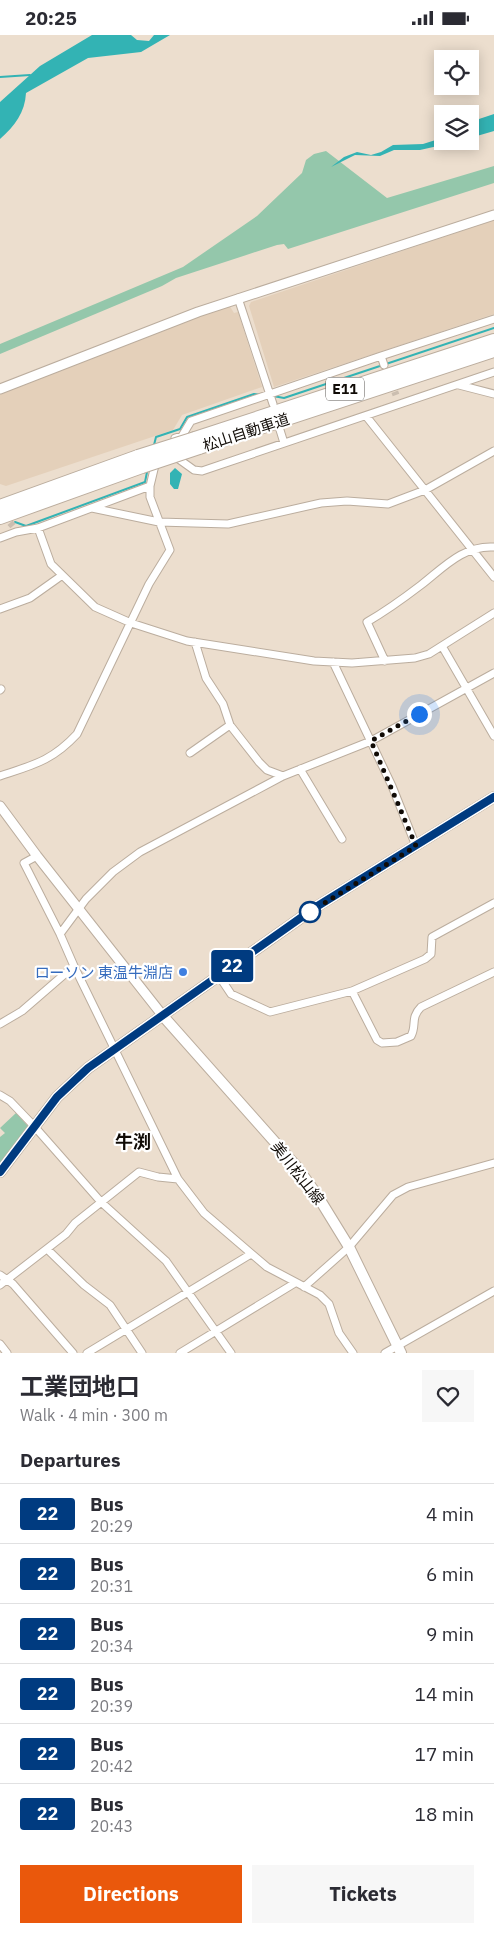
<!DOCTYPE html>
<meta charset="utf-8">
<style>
body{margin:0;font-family:"IBM Plex Sans","Noto Sans JP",sans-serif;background:#f7f7f7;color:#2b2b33;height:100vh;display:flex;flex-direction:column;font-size:19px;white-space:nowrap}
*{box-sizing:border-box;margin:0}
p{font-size:16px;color:#7c7c81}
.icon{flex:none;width:28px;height:28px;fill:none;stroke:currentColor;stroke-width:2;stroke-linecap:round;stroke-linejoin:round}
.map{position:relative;height:1318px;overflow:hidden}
.drawer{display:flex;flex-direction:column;background:#fff;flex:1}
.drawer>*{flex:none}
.badge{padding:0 10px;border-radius:4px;font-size:18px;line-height:32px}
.fabs{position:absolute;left:434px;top:15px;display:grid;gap:10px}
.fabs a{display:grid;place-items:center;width:45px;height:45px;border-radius:0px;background:#fff;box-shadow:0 2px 12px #0003;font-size:25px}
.you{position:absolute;width:25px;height:25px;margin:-12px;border:4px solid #fff;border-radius:50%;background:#1a73e8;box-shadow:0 0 0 8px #1a73e833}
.map>.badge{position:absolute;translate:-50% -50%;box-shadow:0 0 0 2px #fff}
h2{padding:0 20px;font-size:19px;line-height:45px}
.round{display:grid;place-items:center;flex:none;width:52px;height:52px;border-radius:0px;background:#f7f7f7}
.summary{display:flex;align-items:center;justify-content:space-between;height:85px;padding:0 20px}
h1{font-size:24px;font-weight:700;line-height:38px}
.action{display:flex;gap:10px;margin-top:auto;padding:10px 20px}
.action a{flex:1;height:58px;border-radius:0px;background:#ea580c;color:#fff;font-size:20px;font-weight:700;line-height:58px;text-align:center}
.action a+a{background:#f7f7f7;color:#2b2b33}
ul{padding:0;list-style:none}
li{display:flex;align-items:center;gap:15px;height:60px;padding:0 20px;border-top:1px solid #e1e1e2}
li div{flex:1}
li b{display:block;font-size:19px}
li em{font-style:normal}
li .badge{min-width:55px;font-weight:700;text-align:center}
.status{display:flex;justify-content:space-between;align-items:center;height:35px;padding:0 25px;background:#fff;direction:ltr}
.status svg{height:14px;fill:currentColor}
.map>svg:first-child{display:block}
</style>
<div class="status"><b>20:25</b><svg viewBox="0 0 49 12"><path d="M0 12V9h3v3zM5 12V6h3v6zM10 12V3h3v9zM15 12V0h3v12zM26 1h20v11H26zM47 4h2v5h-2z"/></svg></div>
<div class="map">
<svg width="494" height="1318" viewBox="0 0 494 1318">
<rect width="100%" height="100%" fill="#ecdece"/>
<!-- built -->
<path fill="#e4d0ba" d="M494 185V279L274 352 249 271 251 267Z
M229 270 234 278 238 277 262 352 182 380 173 395 6 451 0 449V359L148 299Z"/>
<!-- green -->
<path fill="#94c7ab" d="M326 116 387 163 494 131V148L288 214 284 209 277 210 176 243 162 251 0 319V309L183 232 257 181 302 138 306 125 314 119Z
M16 1078 28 1091 0 1129V1102L5 1098 0 1093Z"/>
<!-- water -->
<path fill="#33b3b4" d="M92 0H131L137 5 149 6 154 0H170L141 17 88 23 26 58C25 77 15 91 0 104V67L40 31Z
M494 79V96L470 103V87Z
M442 103V106H460L420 115H394L380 121 355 120 331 132 344 122 357 117 371 120 381 117 393 110 423 109Z
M175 433 182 439 178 454H174L170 449V438Z"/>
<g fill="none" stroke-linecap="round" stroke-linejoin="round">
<!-- stream -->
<path stroke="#33b3b4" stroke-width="2" d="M0 42 30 40
M273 361 284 363 494 293
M154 410 156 402 180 394 187 382 254 359 261 360
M15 487 26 491 145 447 147 437"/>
<!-- minor-tunnel -->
<path stroke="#cbbeb0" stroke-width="7" stroke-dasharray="7 3.5" stroke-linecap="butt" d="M391 347 396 360
M3 480 13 491"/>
<defs>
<path id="minor" d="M238 263 273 369
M384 330 381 321 494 284
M459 350 494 359
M366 381 494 542
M280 395 284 408
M175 403 182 401 191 386 381 321
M173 420 194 435 202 436 494 337
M92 473 159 487 228 489 321 468 347 466 388 469 425 455 494 416
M38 493 51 529 95 572 131 588 187 606 314 626 352 628 415 623 429 619 494 578
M0 503 16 497 38 493 150 451 156 426
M0 574 30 563 61 541
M195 607 206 643 223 669 230 690 259 727 267 735 283 741
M442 611 494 701
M385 626 367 587C386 576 404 563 421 550 443 533 463 510 494 512
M333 627 392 751 416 811
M0 655 1 654
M190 718 230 690
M300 734 342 804
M0 741C33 730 52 726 77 699L149 549 170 515 150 462V451
M37 821 24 828 60 899
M74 931 178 1144 204 1178 267 1232 320 1260 329 1269 339 1298 353 1318
M219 941 231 959 270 977 352 956 425 924 431 919 432 902 494 868
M352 956 377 1005 382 1008 397 1007 411 1001C417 990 410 983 421 972L494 937
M0 989 22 976 74 931 60 899 86 864 113 837 140 817 283 741 371 706 494 638
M0 1060 10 1066 34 1091 101 1167 166 1226 231 1318
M47 1214 84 1250 110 1270 142 1318
M0 1240 13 1249 73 1318
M0 1250 66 1199 75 1188 139 1137 158 1142 178 1144
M304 1252 349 1212 393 1160 408 1152 494 1128
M0 1309 7 1318
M87 1318 251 1219
M180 1318 295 1248
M385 1318 494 1256"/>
<path id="tertiary" d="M0 354 198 277 494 180
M0 771 37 821 163 981"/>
<path id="secondary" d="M163 981 297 1132 317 1160 349 1212 401 1318
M0 1137 57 1062 88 1033 316 872 494 762"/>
<path id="motorway" d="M195 403 494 305
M199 413 494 316
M0 471 138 421
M0 483 142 432"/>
</defs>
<!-- minor casing -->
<use href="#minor" stroke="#bbad9e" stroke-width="9"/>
<!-- tertiary casing -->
<use href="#tertiary" stroke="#bbad9e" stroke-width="11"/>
<!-- secondary casing -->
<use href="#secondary" stroke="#bbad9e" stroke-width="12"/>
<!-- motorway casing -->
<use href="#motorway" stroke="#bbad9e" stroke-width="14"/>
<!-- minor -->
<use href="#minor" stroke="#fff" stroke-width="7"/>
<!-- tertiary -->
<use href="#tertiary" stroke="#fff" stroke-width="9"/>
<!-- secondary -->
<use href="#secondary" stroke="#fff" stroke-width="10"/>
<!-- motorway -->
<use href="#motorway" stroke="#fff" stroke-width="12"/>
<defs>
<path id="motorway-bridge" d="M138 421 195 403
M142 432 199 413"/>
</defs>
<!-- motorway-bridge casing -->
<use href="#motorway-bridge" stroke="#bbad9e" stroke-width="14" stroke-linecap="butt"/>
<!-- motorway-bridge -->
<use href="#motorway-bridge" stroke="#fff" stroke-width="12"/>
</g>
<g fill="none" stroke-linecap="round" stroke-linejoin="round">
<defs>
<path id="line" d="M0 1137 57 1062 88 1033 316 872 494 762"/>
</defs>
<!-- line casing -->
<use href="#line" stroke="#fff" stroke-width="11"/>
<!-- line -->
<use href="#line" stroke="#003b80" stroke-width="8"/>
<!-- walk -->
<path stroke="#100b06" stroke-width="5" stroke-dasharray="0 9" d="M310 877 416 811 371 706 419 679"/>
</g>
<!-- markers -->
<circle fill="#fff" stroke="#003b80" stroke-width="2.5" cx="310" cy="877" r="10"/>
<circle fill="#3f7fe0" stroke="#fff" stroke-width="2" cx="183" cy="937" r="5"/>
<g text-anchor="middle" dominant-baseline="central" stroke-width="4.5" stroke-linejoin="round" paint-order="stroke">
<!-- shield labels -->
<rect fill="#fff" stroke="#585451" stroke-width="1" x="326" y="342.5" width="38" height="23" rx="4"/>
<g font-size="14" font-weight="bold" fill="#100b06">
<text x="345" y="354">E11</text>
</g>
<!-- street labels -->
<g font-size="15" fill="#100b06" stroke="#fff">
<text transform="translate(246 397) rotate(-18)">松山自動車道</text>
<text transform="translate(298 1138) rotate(52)">美川松山線</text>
</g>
<!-- shop labels -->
<g font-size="15" fill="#366cbe" stroke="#fff" text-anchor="end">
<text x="173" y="937">ローソン 東温牛淵店</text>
</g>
<!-- quarter labels -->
<g font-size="18" font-weight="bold" fill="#100b06" stroke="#fff">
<text x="133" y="1106">牛渕</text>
</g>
</g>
</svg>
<div class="fabs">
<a><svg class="icon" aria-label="locate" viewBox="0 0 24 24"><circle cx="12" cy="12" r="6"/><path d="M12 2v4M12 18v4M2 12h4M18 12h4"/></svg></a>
<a><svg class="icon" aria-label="layers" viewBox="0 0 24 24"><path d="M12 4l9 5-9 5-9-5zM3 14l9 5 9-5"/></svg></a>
</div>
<div class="you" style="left:419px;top:679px"></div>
<b class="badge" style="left:232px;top:931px;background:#003b80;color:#fff">22</b>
</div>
<section class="drawer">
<div class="summary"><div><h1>工業団地口</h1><p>Walk · 4 min · 300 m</p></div><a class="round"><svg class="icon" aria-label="heart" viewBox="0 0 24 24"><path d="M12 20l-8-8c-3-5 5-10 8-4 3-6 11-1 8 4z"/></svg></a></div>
<h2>Departures</h2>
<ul>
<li><span class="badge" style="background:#003b80;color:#fff">22</span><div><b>Bus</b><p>20:29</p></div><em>4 min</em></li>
<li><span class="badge" style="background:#003b80;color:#fff">22</span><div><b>Bus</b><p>20:31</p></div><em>6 min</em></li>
<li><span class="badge" style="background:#003b80;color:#fff">22</span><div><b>Bus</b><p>20:34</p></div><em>9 min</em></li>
<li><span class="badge" style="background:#003b80;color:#fff">22</span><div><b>Bus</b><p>20:39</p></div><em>14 min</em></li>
<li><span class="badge" style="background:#003b80;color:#fff">22</span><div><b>Bus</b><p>20:42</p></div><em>17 min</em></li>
<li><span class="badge" style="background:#003b80;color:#fff">22</span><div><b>Bus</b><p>20:43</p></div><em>18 min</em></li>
</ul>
<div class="action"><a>Directions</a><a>Tickets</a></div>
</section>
